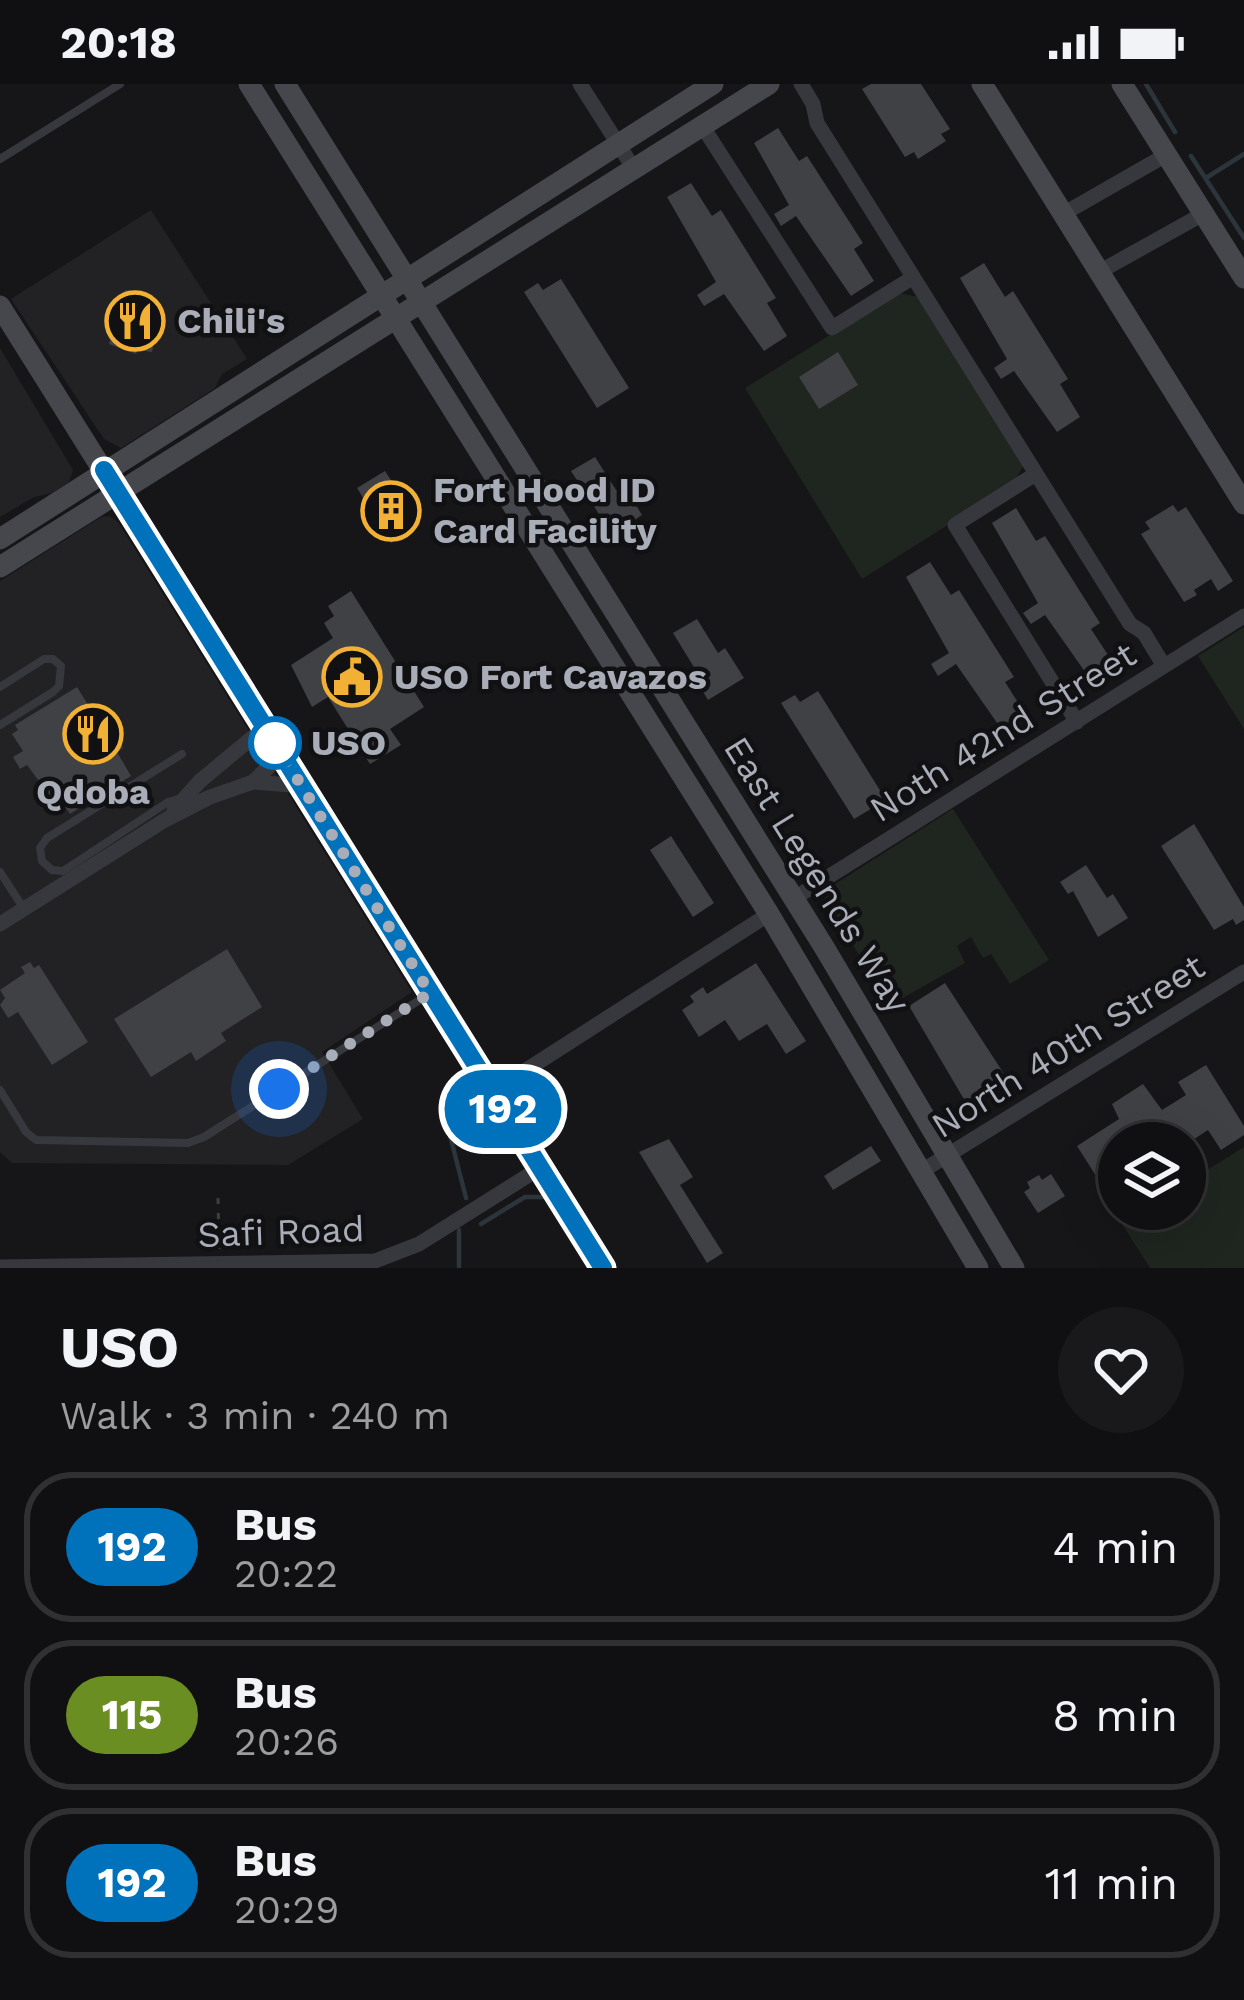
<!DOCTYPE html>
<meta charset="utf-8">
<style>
body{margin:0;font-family:"Work Sans",sans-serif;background:#19191b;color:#f1f3f6;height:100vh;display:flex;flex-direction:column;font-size:45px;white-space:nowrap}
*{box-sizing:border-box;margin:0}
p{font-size:39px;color:#9c9d9f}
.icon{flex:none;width:66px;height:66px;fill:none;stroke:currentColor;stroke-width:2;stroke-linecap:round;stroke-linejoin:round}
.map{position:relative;height:1184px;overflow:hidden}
.panel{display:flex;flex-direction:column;background:#101012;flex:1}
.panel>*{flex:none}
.badge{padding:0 24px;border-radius:39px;font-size:42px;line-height:78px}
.controls{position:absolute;left:1098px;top:1038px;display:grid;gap:24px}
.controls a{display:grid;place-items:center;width:108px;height:108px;border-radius:50%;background:#101012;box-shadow:0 12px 48px #0002,0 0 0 3px #303032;font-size:60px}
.you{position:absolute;width:60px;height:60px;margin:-30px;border:9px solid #fff;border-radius:50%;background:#1a73e8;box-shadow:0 0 0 18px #1a73e833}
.map>.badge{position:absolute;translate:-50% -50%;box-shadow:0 0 0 6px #fff}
.round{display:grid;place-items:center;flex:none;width:126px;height:126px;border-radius:63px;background:#19191b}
.head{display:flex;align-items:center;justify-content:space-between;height:204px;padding:0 60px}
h1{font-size:57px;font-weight:700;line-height:90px}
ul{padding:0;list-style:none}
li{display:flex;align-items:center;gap:36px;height:150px;margin:0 24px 18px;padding:0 36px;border:6px solid #303032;border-radius:48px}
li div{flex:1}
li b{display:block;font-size:45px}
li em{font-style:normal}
li .badge{min-width:132px;font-weight:700;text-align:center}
.status{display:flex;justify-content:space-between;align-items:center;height:84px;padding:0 60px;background:#101012;direction:ltr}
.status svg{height:33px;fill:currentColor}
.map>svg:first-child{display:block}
</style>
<div class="status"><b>20:18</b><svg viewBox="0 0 49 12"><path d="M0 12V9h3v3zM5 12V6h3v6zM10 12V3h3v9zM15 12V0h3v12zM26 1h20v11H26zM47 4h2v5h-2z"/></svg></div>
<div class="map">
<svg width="1244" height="1184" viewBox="0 0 1244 1184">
<rect width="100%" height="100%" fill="#161618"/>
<!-- built -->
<path fill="#222225" d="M151 126 247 275 222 290 215 304 121 364 104 355 11 215Z
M0 264 73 386 69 398 52 409 34 413 0 433Z
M109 432 118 438 412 908 322 968 363 1035 288 1081 12 1079 0 1068V497L101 433Z"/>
<!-- green -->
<path fill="#1e261f" d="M897 209 919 213 1020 372 1023 382 1013 400 862 495 745 304Z
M1244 543V645L1198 572Z
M953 725 1049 876 1010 900 991 870 983 874 971 853 957 862 965 879 890 921 821 809Z
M1244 1063V1184H1150L1122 1140 1145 1125H1185V1100Z"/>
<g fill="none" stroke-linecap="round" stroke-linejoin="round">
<!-- stream -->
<path stroke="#2c353c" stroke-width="4.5" d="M1146 0 1175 48
M1191 72 1244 154
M1206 94 1244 70
M454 1006 444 1028 466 1114
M481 1140 525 1113H545
M459 1184V1146"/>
</g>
<!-- building -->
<path fill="#404145" d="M871 0H921L950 45 941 50 946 57 918 75 914 68 905 73 862 5Z
M778 44 799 77 807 72 863 159 854 165 874 197 851 212 796 132 781 142 774 130 789 121 754 59Z
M691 99 712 132 721 126 776 214 767 219 787 252 764 267 724 210 704 222 697 211 716 198 667 113Z
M984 179 1005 213 1013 207 1068 295 1060 300 1080 333 1057 348 1014 287 1001 295 994 284 1007 275 960 194Z
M561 195 629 304 597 324 524 208 538 199 543 206Z
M125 206 153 211 150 228 157 230 158 241 152 268 138 266 136 270 109 260Z
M838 268 858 301 819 325 799 293Z
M595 373 616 406 624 402 642 431 607 454 594 434 599 430 571 387Z
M385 387 420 441 391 459 357 404Z
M1173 421 1178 428 1186 423 1233 497 1218 507 1211 495 1194 506 1197 511 1184 518 1141 450 1150 445 1145 438Z
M1016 424 1036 457 1045 452 1100 539 1091 545 1112 577 1088 592 1045 531 1031 540 1023 529 1038 519 992 439Z
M930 478 951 511 959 506 1014 593 1005 598 1026 631 1002 646 956 580 938 592 931 580 949 569 906 493Z
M351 507 424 623 390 645 401 661 370 680 328 613 312 623 291 581 333 554 324 539 334 532 328 522Z
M697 535 718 569 725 564 744 594 708 616 696 596 700 593 673 549Z
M77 603 105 648 111 645 123 664 117 668 131 692 70 730 64 721 59 724 27 681 20 685 13 673 23 667 12 650 18 646 15 641Z
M818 607 886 716 854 735 781 619 795 611 800 618Z
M1194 740 1244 823V836L1236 841 1233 835 1214 846 1161 762Z
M671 752 714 819 693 833 650 766Z
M1086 781 1107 814 1113 810 1128 834 1098 853 1073 807 1068 810 1060 798Z
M227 865 262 923 221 949 226 957 196 977 191 968 151 993 114 935Z
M30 878 34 884 39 881 88 958 52 981 18 928 8 934 0 921 5 914 0 906 25 889 21 883Z
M756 879 806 957 786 970 767 940 739 957 725 936 699 953 682 926 694 918 690 912 703 903 707 910Z
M945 899 1008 996 968 1022 909 922Z
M1206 981 1244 1042V1051L1221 1066 1208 1046 1188 1059H1119V1128L1077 1062 1119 1035 1112 1020 1143 1000 1162 1026 1186 1011 1178 998Z
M669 1055 693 1093 680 1101 723 1169 707 1179 639 1068Z
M871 1062 881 1077 833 1106 824 1092Z
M1051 1090 1065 1112 1038 1129 1024 1108 1030 1104 1027 1098 1039 1091 1042 1096Z"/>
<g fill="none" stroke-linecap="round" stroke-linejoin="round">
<!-- path -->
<path stroke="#3d3f44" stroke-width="3" stroke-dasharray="6 9" stroke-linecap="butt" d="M218 1114 219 1166"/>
<!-- lane -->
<path stroke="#37383d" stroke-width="8" d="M0 75 120 0
M0 603 44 575H53L61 582 59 602 53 608 0 641
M178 715 168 718 63 787 52 786 42 777 40 764 47 754 182 670
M0 788 24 825
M0 1006 26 1048 36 1056 188 1059 204 1053 429 910"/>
<!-- street -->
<path stroke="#37383d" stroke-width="15" d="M580 0 634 85
M801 0 813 20 817 39 1130 540 1144 549 1164 582
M703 43 832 244 912 194
M1063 130 1166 71
M1099 188 1203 130
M1034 391 955 441 1077 638
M253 698 302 702
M174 726 200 697 265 643
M793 815 1244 532
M0 840 165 736 210 713 253 698 282 670
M492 1008 769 830
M922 1087 1244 888
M0 1183 375 1177 419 1160 540 1084"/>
<!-- secondary -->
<path stroke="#45474d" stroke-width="21" d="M249 0 769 830 978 1184
M285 0 824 863 1014 1184
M982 0 1244 420
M1122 0 1244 194
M0 222 603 1184
M0 455 713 0
M0 483 769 0"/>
</g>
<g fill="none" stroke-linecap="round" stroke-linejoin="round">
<defs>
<path id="line" d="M104 386 603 1184"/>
</defs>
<!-- line casing -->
<use href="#line" stroke="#fff" stroke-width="27"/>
<!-- line -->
<use href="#line" stroke="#0072bc" stroke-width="18"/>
<!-- walk -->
<path stroke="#a8adb8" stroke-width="12" stroke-dasharray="0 21.6" d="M275 659 430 909 279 1005"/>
</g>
<!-- icons -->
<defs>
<symbol id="restaurant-ring" viewBox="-11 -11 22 22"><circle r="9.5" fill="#111113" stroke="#f2b134" stroke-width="1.5"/><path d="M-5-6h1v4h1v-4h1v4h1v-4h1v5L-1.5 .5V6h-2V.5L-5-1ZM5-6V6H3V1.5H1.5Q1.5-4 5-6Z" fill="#f2b134"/></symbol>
<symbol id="building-ring" viewBox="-11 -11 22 22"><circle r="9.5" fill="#111113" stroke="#f2b134" stroke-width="1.5"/><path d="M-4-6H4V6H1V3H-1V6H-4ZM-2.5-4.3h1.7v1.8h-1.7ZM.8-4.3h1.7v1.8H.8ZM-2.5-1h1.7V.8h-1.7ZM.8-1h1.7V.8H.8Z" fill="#f2b134"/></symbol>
<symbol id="civic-ring" viewBox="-11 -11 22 22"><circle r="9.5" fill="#111113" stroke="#f2b134" stroke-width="1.5"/><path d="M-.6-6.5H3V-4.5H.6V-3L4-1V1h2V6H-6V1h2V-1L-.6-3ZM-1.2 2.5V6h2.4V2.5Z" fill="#f2b134"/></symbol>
</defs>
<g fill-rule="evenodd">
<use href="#restaurant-ring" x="102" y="204" width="66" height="66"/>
<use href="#building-ring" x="358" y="394" width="66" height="66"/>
<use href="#civic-ring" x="319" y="560" width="66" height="66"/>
<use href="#restaurant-ring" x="60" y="617" width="66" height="66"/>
</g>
<!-- markers -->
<circle fill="#fff" stroke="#0072bc" stroke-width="6" cx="275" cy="659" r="24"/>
<g text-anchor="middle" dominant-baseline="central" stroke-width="9" stroke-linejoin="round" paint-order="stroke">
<!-- poi labels -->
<g font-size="36" font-weight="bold" fill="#a8adb8" stroke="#111113" text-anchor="start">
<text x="177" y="237">Chili's</text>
<text x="433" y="406">Fort Hood ID<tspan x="433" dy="41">Card Facility</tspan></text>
<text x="394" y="593">USO Fort Cavazos</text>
<text x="93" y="708" text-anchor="middle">Qdoba</text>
</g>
<!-- street labels -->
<g font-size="36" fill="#a8adb8" stroke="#111113">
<text transform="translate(1003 648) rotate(-32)">Noth 42nd Street</text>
<text transform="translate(817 791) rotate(58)">East Legends Way</text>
<text transform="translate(1068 962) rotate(-32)">North 40th Street</text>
<text transform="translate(281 1148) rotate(-2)">Safi Road</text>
</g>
<!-- stop labels -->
<g font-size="36" font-weight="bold" fill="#a8adb8" stroke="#111113" text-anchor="start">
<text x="311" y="659">USO</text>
</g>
</g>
</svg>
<div class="controls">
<a><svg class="icon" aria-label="layers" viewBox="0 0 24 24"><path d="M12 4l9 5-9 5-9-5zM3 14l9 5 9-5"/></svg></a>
</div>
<div class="you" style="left:279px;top:1005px"></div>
<b class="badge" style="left:503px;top:1025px;background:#0072bc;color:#fff">192</b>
</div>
<section class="panel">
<div class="head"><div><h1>USO</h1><p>Walk · 3 min · 240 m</p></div><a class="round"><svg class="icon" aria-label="heart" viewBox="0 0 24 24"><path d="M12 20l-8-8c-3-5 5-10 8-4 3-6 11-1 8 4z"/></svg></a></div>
<ul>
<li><span class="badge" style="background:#0072bc;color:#fff">192</span><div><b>Bus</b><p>20:22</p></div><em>4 min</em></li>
<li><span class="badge" style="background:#6b8e23;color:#fff">115</span><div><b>Bus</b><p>20:26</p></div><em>8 min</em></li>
<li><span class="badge" style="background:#0072bc;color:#fff">192</span><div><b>Bus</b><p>20:29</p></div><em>11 min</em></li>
</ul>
</section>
